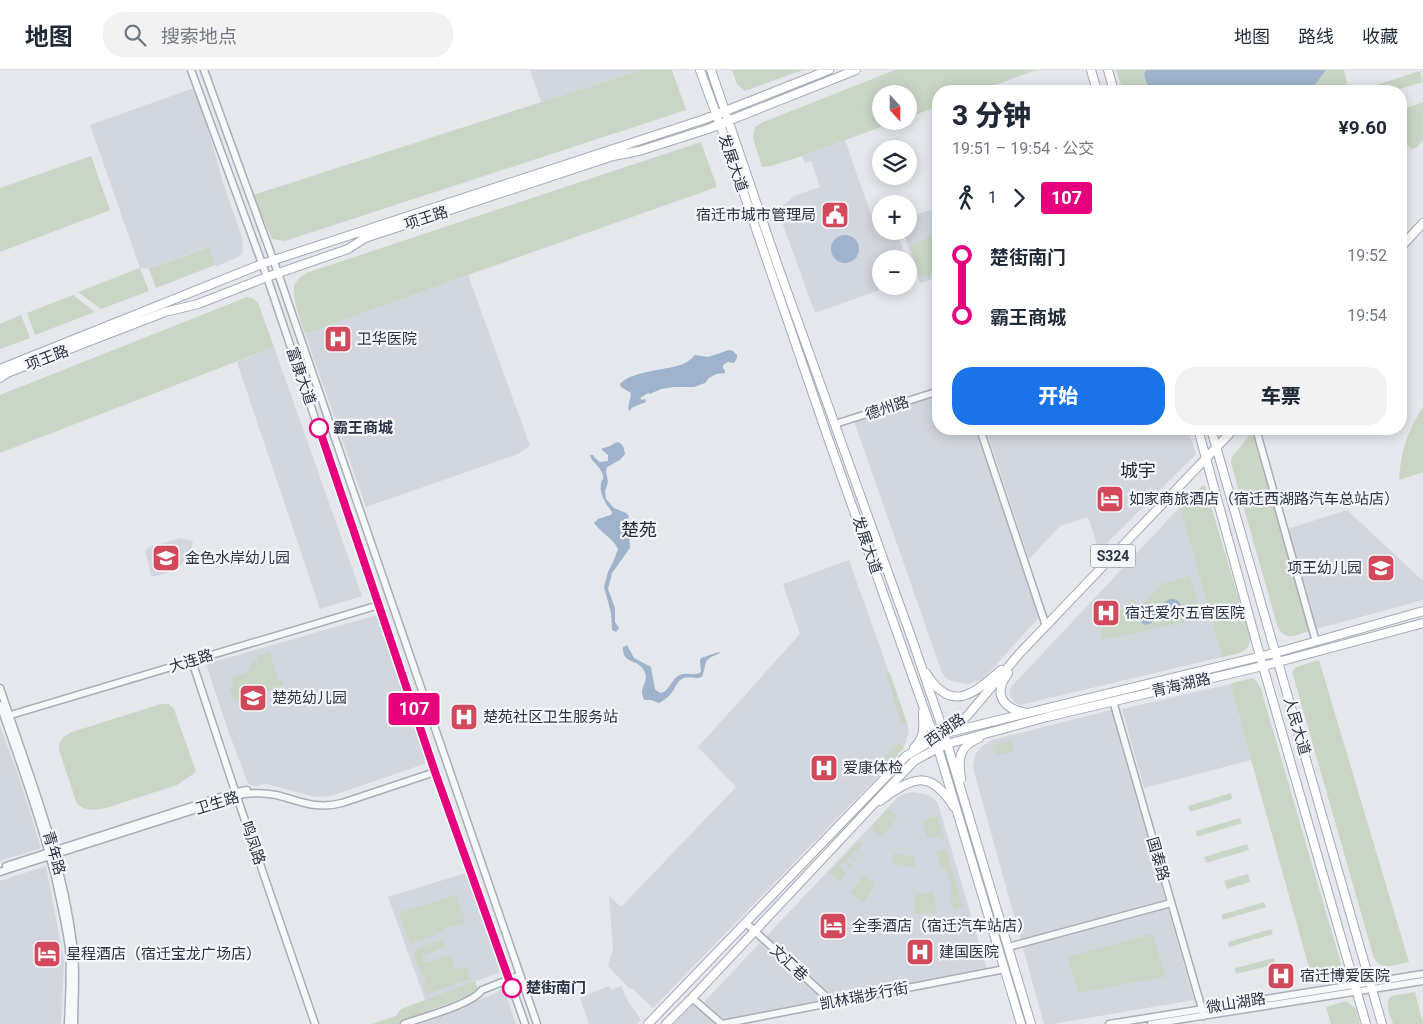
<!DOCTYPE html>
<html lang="zh">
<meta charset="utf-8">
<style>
body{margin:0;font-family:Roboto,"Noto Sans SC",sans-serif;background:#f2f2f3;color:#1f2937;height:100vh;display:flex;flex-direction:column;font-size:19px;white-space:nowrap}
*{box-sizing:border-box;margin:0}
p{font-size:16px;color:#747a83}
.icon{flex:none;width:28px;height:28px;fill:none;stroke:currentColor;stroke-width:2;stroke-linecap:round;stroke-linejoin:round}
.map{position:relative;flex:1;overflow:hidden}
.side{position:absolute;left:932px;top:15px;width:475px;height:350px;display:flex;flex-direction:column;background:#fff;border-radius:20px;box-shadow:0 2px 12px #0003}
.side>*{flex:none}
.badge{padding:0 10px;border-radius:4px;font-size:18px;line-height:32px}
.needle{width:32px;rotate:159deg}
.buttons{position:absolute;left:872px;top:15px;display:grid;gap:10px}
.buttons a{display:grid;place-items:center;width:45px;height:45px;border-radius:50%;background:#fff;box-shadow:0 2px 12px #0003;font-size:25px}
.map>.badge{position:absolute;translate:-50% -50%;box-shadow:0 0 0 2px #fff}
.legs{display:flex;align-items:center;gap:8px;height:55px;padding:0 20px;font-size:16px}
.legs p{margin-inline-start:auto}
.headline{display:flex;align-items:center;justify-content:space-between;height:85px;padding:0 20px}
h1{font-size:28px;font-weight:800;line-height:38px}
.primary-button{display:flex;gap:10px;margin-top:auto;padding:10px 20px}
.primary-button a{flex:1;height:58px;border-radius:20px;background:#1a73e8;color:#fff;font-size:20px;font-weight:800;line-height:58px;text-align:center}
.primary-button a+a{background:#f2f2f3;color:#1f2937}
ul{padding:0 20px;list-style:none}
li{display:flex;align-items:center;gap:18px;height:60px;font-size:19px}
li i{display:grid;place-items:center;width:8px;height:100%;margin:0 6px;background:currentColor}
li i::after{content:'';width:12px;height:12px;margin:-6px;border:4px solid;border-radius:50%;background:#fff}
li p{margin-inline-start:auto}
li:first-child i{background:linear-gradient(#0000 50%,currentColor 0)}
li:last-child i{background:linear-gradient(currentColor 50%,#0000 0)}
header{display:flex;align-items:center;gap:30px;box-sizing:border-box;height:70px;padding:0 25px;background:#fff;border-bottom:1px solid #e0e1e3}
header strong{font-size:24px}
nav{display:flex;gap:28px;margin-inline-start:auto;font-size:18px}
.search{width:350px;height:45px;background:#f2f2f3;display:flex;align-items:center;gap:12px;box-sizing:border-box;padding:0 18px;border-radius:20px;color:#747a83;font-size:19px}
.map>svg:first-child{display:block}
</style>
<header>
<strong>地图</strong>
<div class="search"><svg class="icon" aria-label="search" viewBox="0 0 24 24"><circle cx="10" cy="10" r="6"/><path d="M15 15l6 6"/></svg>搜索地点</div>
<nav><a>地图</a><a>路线</a><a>收藏</a></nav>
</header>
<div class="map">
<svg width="1423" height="954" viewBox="0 0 1423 954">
<rect width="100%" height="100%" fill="#e4e7ec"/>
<!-- built -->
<path fill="#d2d6de" d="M530 0H641L541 32Z
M194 18 208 58 223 113 242 167 243 181 240 186 216 197 208 177 149 199 140 198 90 55Z
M845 70 872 147 881 144V161H897L906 189H881V216H891L815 243 777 138 784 135 794 126 820 117 811 91 805 93 802 86Z
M939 137V207L920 213 903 161H909V147Z
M468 205 530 376 518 384 366 437 305 264Z
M274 277 362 526 320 539 237 292Z
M939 321V359H977L1040 546 985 607 980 610 966 614 951 611 944 606 941 600 853 348Z
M986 359H1188L1196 384 1099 481 1088 447 1060 456 1029 489Z
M1180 437 1222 587 1020 635 1014 632 1010 626 1009 623 1011 617Z
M1347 440 1423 511V530L1309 561 1281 461Z
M180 468 193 471 190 483 180 496 169 502 165 504 154 506 151 505 145 481 147 478Z
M849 490 907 653 909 662 905 675 894 690 653 938 632 918 630 919 608 896 613 879 609 826 621 837 736 717 698 677 800 564 783 514Z
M377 545 426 689 424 694 331 726 315 727 266 714 256 716 249 714 247 711 229 663 206 594Z
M1230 614 1251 690 1144 718 1122 639Z
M1111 640 1194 930 1052 954H1044L973 698 974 692 975 685 981 677 992 670Z
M0 656 20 710 41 778 0 791Z
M913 722 928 725 934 729 938 734 987 900 727 952 704 932 897 728 904 724Z
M46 796 64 892 61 954H0V811Z
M466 803 501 902 425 930 388 827Z
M609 916 612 920 621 916 628 931 641 950 637 954H589L580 928Z
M503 917 516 954H420L463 939 466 935 496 923Z
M693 934 717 954H674Z"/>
<!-- green -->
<path fill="#c9d6c5" d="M641 0H672L686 40 285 171 272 169 253 125Z
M732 0H803L745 21 737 14Z
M895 0H1036L979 21H939V36L909 47V24H881V51H897L802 86 771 96 762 97 753 68 755 57 761 53Z
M1116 0H1344L1349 21H1123Z
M1420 1 1423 12 1394 21H1361L1360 20Z
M1423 32V70L1417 77 1412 79 1401 70V40Z
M701 72 717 117 468 205 305 264C301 251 290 226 295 214 297 209 303 206 306 203Z
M91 86 110 140 0 182V118Z
M939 165V201L921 207 910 175Z
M209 177 215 195 156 218 149 199Z
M140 198 149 221 101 239 78 222Z
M73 225 95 242 35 265 27 243Z
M247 227 254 229 258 233 274 277 0 383V325Z
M21 245 30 268 0 279V254Z
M1423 337V402L1399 410C1401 381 1407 362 1423 337Z
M1252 362 1309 561C1295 565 1288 572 1278 558L1231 393 1232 387Z
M1202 416H1205L1249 563C1250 566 1251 569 1250 571 1248 584 1231 585 1222 587L1180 437Z
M1190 506 1202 548 1103 570 1100 561 1132 529 1141 537 1162 514Z
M270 582 278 611 283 610 284 615 235 632 229 617 234 615 231 608 248 602C250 594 251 593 258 590L257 586Z
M1319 590 1409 892C1396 894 1381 902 1374 888L1293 605 1292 603 1296 597Z
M890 603 907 653 902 655 892 625 893 624 886 604Z
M1251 608 1254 609 1260 616 1344 904 1313 912 1230 614Z
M161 634H169L174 639 196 702 177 715 106 738 93 740 83 738 77 734 59 680C59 669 63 667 72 662Z
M1009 671 1012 672 1015 680 998 685 992 679V675Z
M898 673 904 678 889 693 883 688Z
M1231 723 1232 729 1190 742 1188 736Z
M888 739 898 748 881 767 871 757Z
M937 746 944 769H942L940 765 928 769 922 751Z
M1240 748 1242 753 1197 767 1196 761Z
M859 771 862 775 858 780 864 785 862 786 855 780 851 784 858 791 857 792 850 786 846 790 852 797 851 798 844 792 840 796 847 803 839 812 829 802Z
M1247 774 1249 780 1206 793 1204 787Z
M946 779 963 837 954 840 950 826 952 817 946 798 941 799 936 782Z
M895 783 915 788 914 797 904 796 891 792Z
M1248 804 1250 812 1227 819 1224 811Z
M863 806 875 814 863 833 850 822Z
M933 822 937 843 915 844V825Z
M456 825 461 839 458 840 459 843 462 842 466 852 441 860 442 863 410 874 399 843Z
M1264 832 1266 837 1223 850 1221 845Z
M1271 859 1273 864 1229 877 1228 872Z
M1151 864 1154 867 1165 906 1164 907 1083 922H1078L1068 887Z
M444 869 446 877 422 886 424 893 450 885 455 900 466 897 470 909 427 924 423 915 427 911C425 906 422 905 420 901 417 895 414 887 414 881L416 879Z
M1274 888 1276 894 1236 904 1235 898Z
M475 911 479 922 428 941 427 944 399 954H371L396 946 401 939Z
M1415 922 1423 954H1393C1390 945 1384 934 1391 926Z
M1346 931 1356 939 1360 954H1331L1326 937Z"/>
<!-- water -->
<path fill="#9fb4cc" d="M1146 0H1326L1310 21H1165L1154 19 1147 14 1144 4Z
M831 179a14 14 0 1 1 28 0a14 14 0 1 1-28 0Z
M729 280 733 281 737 285V288L734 293 728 292 723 295V298L725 301V303L716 304 709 308 705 313 694 317H674L661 319 650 324 648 323 640 328 642 330 645 329 646 332 633 337 629 341C627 334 631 330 631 323L621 317 620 314C632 300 668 301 685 293 689 291 692 288 695 285L708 287Z
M617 372C623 373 624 378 625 384L620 390 607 397 606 402 608 412 605 421 606 429 614 438 626 443 629 446 628 449 632 453 629 462 630 478 612 503 608 519 615 538V552L619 558 616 562 612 560 611 543 604 517 608 502 614 490 618 479C612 467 601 463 594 453L598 449 611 445 612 442C606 434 599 424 601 413 603 407 604 411 603 405 601 397 592 393 590 385H593L595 388 600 392 608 391V385L601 379 610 376Z
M1170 529C1177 528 1181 533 1182 540L1177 546 1170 548 1161 544 1151 553 1146 555 1142 553 1140 547C1145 538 1148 543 1155 540 1160 537 1165 532 1170 529Z
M627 575 634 588 651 597 655 619C665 631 670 611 678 606 686 601 694 607 701 602L700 590 701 588 719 582 720 583C701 591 708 591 702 607 695 610 689 605 682 609 677 612 677 615 674 619 671 625 665 630 659 633L651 630H644C644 629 642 624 642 623 642 613 650 610 643 599 637 589 622 594 623 577Z"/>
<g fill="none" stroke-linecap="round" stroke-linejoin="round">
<defs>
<path id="minor" d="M191 0 267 207 434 699 525 954
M204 0 278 203 537 954
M835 354 939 321
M980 359 1046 556
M1256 359 1316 572
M192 591 237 727 315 954
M0 618C28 702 62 785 73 874 77 900 74 928 74 954
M1113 631 1204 946
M0 635C20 692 40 748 55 806 60 830 66 854 69 878 71 903 69 929 68 954
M4 647 379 535
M6 796 236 722 247 720
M0 802 244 724C254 723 266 723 276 725 301 731 315 740 342 733L435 702
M746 853 833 933
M1008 877 1171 833
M692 928 722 954 1005 899
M404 954C423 947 471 935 482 920L520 905
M1109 954 1423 904
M1151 954 1423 911"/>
<path id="major" d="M700 0 722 60 828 368 938 678 1021 954
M711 0 779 199 913 572 944 663 1031 954
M1091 0 1097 21
M1108 0 1114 21
M1401 177 1423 153
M0 299 262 194 705 49 829 0
M0 308 7 303 165 242 198 234 267 207 348 179 365 168 613 86 639 81 708 59 856 0
M1198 359 1260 586 1366 954
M1211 359 1382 954
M926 603C951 644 974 624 1001 600
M1008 603C1006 607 1003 610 1002 614 996 630 1010 640 1023 642
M950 662 1275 583 1423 541
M914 678C926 665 923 658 923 642
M961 709C958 689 958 677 979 668
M880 731C913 707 929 698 954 737
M648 954 906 686 953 658 968 645 1019 584 1234 359
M666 954 692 928 898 708 914 691 938 678 947 674 1047 647 1263 596 1423 553"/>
</defs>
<!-- minor casing -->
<use href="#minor" stroke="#a9aeb7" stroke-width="9"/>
<!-- major casing -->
<use href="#major" stroke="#a3abb8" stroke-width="10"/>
<!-- minor -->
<use href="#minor" stroke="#f7f8fa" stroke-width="6"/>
<!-- major -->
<use href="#major" stroke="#fff" stroke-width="8"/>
</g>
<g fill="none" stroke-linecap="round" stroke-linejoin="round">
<defs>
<path id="line-1" d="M319 358 435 702 512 918"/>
</defs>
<!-- line-1 casing -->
<use href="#line-1" stroke="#fff" stroke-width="11"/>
<!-- line-1 -->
<use href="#line-1" stroke="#e6007e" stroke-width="8"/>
</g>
<!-- icons -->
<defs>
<symbol id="civic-square" viewBox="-11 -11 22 22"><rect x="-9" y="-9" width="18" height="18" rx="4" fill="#d1495b" stroke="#f4f6f9"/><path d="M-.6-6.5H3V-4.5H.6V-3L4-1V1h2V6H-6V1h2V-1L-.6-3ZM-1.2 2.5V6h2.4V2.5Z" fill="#fff"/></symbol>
<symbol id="hospital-square" viewBox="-11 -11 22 22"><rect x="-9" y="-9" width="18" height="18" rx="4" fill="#d1495b" stroke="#f4f6f9"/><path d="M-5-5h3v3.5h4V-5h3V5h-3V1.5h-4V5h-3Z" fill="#fff"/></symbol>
<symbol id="hotel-square" viewBox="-11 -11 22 22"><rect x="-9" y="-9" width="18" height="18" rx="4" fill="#d1495b" stroke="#f4f6f9"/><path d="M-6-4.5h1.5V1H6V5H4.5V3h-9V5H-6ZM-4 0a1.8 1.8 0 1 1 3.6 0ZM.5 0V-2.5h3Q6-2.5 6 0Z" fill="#fff"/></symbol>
<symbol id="school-square" viewBox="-11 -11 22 22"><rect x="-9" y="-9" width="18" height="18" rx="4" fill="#d1495b" stroke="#f4f6f9"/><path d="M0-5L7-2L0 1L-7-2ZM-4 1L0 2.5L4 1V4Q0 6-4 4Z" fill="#fff"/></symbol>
</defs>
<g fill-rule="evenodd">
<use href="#civic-square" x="819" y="129" width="32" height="32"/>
<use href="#hospital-square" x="322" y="253" width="32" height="32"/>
<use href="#hotel-square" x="1094" y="413" width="32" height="32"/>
<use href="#school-square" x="150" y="472" width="32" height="32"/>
<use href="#school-square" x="1365" y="482" width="32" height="32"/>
<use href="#hospital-square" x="1090" y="527" width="32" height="32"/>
<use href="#school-square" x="237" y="612" width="32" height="32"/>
<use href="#hospital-square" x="448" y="631" width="32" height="32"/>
<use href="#hospital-square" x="808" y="682" width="32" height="32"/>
<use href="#hotel-square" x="817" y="840" width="32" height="32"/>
<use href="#hospital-square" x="904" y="866" width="32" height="32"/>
<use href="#hotel-square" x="31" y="868" width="32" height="32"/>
<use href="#hospital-square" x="1265" y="890" width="32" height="32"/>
</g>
<!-- markers -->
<g fill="#fff" stroke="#e6007e" stroke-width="2.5">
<circle cx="319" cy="358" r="9"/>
<circle cx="512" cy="918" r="9"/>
</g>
<g text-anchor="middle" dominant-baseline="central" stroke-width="4.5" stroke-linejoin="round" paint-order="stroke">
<!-- shield labels -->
<rect fill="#f4f6f9" stroke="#676e7b" stroke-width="1" x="1090.5" y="474.5" width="45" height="23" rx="4"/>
<g font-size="14" font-weight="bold" fill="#2b3445">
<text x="1113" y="486">S324</text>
</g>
<!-- street labels -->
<g font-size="15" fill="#2b3445" stroke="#f4f6f9">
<text transform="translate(733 93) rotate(71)">发展大道</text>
<text transform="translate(426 148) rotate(-18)">项王路</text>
<text transform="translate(47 288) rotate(-21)">项王路</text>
<text transform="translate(301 306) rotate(71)">富康大道</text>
<text transform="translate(887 338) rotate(-18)">德州路</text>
<text transform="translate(867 475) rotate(71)">发展大道</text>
<text transform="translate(191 591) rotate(-17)">大连路</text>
<text transform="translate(1181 615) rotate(-13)">青海湖路</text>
<text transform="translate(1297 656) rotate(74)">人民大道</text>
<text transform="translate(945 660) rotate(-35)">西湖路</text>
<text transform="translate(217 733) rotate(-17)">卫生路</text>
<text transform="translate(253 773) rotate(71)">鸣凤路</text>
<text transform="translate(54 783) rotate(74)">青年路</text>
<text transform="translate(1158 789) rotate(74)">国泰路</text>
<text transform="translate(789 893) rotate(43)">文汇巷</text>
<text transform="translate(864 926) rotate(-11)">凯林瑞步行街</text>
<text transform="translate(1236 933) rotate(-9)">微山湖路</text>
</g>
<!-- poi labels -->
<g font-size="15" fill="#2b3445" stroke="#f4f6f9" text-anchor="start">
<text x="816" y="145" text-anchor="end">宿迁市城市管理局</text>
<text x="357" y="269">卫华医院</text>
<text x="1129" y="429">如家商旅酒店（宿迁西湖路汽车总站店）</text>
<text x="185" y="488">金色水岸幼儿园</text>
<text x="1362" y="498" text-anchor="end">项王幼儿园</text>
<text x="1125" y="543">宿迁爱尔五官医院</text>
<text x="272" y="628">楚苑幼儿园</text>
<text x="483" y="647">楚苑社区卫生服务站</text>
<text x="843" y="698">爱康体检</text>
<text x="852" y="856">全季酒店（宿迁汽车站店）</text>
<text x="939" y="882">建国医院</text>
<text x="66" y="884">星程酒店（宿迁宝龙广场店）</text>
<text x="1300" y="906">宿迁博爱医院</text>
</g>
<!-- stop labels -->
<g font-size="15" font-weight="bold" fill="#2b3445" stroke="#f4f6f9" text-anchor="start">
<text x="333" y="358">霸王商城</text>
<text x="526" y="918">楚街南门</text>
</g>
<!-- quarter labels -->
<g font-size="18" fill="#1d2536" stroke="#f4f6f9">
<text x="1138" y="400">城宇</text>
<text x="639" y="459">楚苑</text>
</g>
</g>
</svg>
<div class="buttons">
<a><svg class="needle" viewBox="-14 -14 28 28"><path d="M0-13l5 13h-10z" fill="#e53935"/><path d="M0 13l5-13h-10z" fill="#747a83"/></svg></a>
<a><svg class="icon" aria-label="layers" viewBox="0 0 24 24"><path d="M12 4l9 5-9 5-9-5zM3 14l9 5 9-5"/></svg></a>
<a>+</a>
<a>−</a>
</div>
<b class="badge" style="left:414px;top:639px;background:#e6007e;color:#fff">107</b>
<section class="side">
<div class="headline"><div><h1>3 分钟</h1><p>19:51 – 19:54 · 公交</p></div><b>¥9.60</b></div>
<div class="legs"><svg class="icon" aria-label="walk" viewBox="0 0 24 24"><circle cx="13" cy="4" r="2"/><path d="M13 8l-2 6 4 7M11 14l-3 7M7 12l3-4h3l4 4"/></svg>1<svg class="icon" aria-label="forward" viewBox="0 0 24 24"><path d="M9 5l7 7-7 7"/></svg><b class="badge" style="background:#e6007e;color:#fff">107</b></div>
<ul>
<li><i style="color:#e6007e"></i><b>楚街南门</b><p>19:52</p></li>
<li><i style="color:#e6007e"></i><b>霸王商城</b><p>19:54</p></li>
</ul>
<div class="primary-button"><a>开始</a><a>车票</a></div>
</section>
</div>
